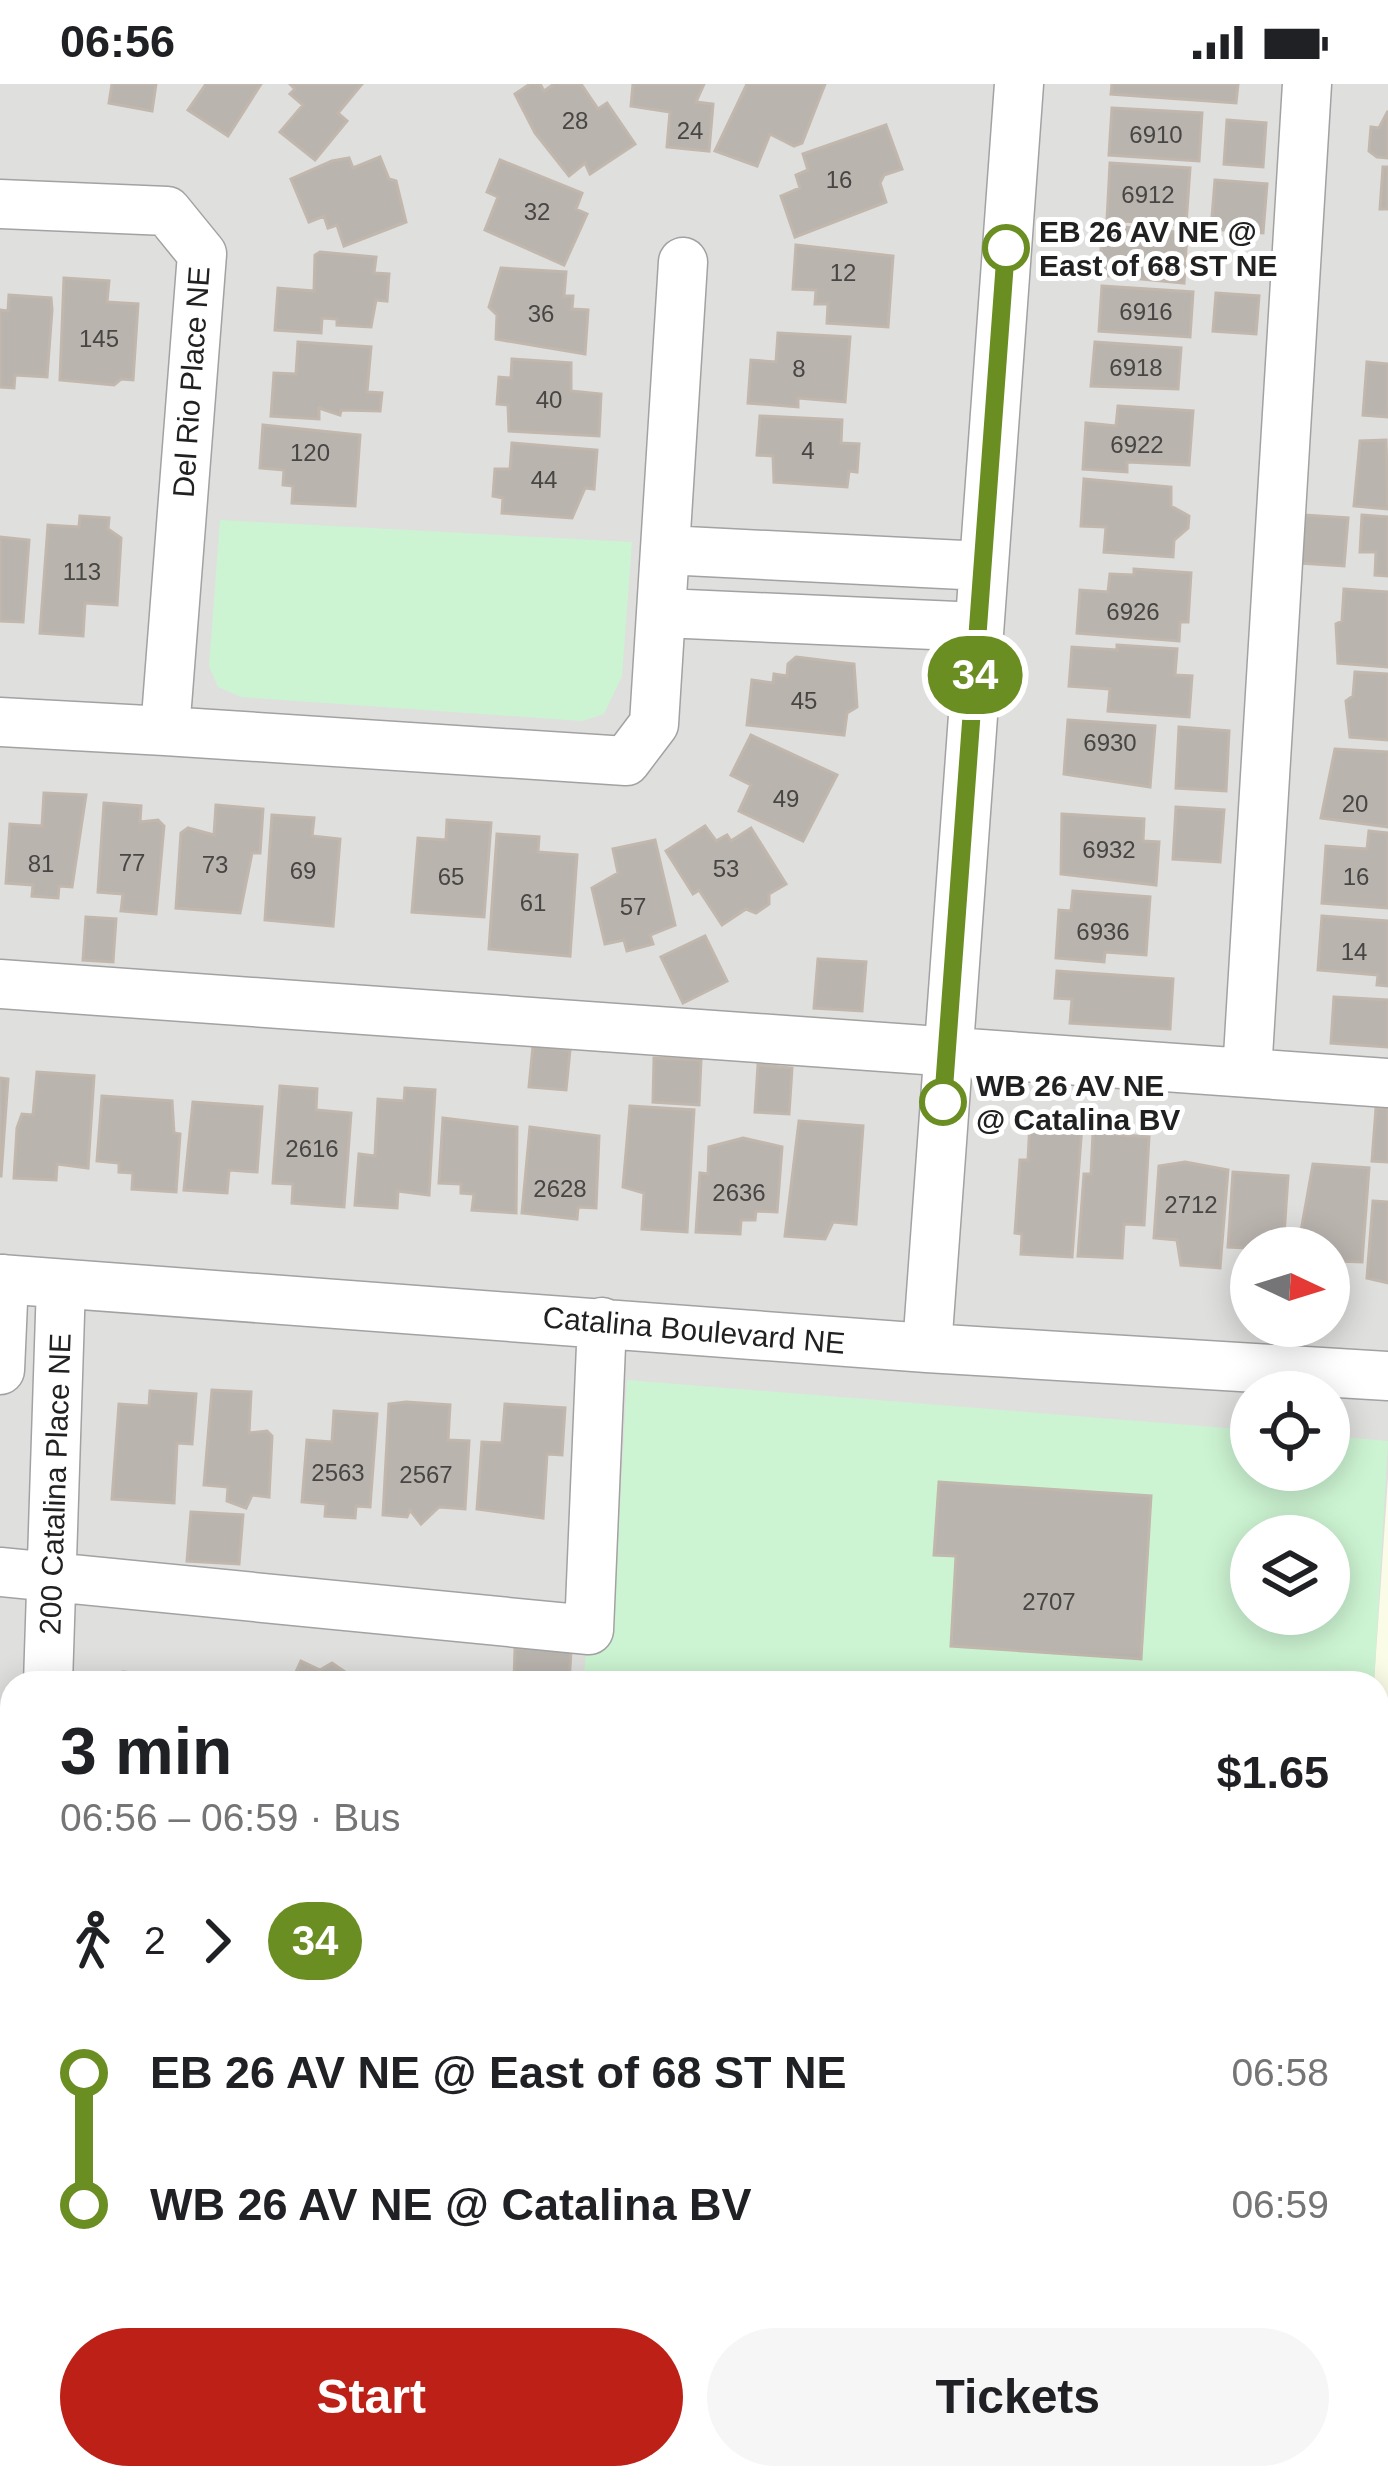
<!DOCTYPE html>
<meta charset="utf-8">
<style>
body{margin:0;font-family:Helvetica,sans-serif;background:#f6f6f6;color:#202124;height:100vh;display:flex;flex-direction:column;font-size:45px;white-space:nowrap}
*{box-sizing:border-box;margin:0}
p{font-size:39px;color:#757577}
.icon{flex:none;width:66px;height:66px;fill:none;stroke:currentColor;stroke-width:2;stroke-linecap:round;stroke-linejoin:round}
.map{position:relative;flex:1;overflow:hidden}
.drawer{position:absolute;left:0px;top:1587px;width:1389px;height:819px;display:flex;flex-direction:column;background:#fff;border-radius:36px 36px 0 0;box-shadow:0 6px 30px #0003}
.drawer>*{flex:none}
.badge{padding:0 24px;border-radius:39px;font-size:42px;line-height:78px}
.needle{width:78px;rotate:94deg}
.controls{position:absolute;left:1230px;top:1143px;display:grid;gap:24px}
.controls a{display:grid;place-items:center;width:120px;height:120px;border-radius:50%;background:#fff;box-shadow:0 6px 30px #0003;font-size:60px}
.map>.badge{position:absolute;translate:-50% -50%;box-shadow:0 0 0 6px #fff}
.legs{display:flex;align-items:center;gap:18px;height:132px;padding:0 60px;font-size:39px}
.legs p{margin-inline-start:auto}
.summary{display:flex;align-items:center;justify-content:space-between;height:204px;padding:0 60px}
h1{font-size:66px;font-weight:700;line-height:90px}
.cta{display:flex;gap:24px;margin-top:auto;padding:24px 60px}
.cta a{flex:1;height:138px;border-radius:72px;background:#bc2017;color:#fff;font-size:48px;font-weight:700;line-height:138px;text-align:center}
.cta a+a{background:#f6f6f6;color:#202124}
ul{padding:0 60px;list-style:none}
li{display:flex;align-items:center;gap:42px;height:132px;font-size:45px}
li i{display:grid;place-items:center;width:18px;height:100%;margin:0 15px;background:currentColor}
li i::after{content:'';width:30px;height:30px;margin:-15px;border:9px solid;border-radius:50%;background:#fff}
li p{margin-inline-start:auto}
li:first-child i{background:linear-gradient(#0000 50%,currentColor 0)}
li:last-child i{background:linear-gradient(currentColor 50%,#0000 0)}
.status{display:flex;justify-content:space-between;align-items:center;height:84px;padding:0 60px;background:#fff;direction:ltr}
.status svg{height:33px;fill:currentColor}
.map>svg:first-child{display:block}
</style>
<div class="status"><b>06:56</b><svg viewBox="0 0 49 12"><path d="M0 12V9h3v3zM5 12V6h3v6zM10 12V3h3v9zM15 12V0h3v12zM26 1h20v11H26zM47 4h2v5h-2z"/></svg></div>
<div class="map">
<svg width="1388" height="2404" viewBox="0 0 1388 2404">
<rect width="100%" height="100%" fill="#f1efe9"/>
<!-- residential -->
<path fill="#dfdfde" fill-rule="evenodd" d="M0 0H1388V2404H0ZM1251 1164H1329V1242H1251ZM1251 1308H1329V1386H1251ZM1251 1452H1329V1530H1251ZM12 1599H1377V2394H12Z"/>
<!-- education -->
<path fill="#fbfce7" d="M1388 1394V2050L1377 2049 1374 1599Z"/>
<!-- park -->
<path fill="#ccf4d2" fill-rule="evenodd" d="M220 436 632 458 622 592 604 630 582 637 241 613 218 603 209 582Z
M627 1296 1251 1346V1386H1329V1352L1388 1357 1374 1599H583L587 1560 613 1550ZM1251 1452H1329V1530H1251Z
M0 1794H12V2394H1377V2049L1388 2050V2404H0Z"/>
<!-- pitch -->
<path fill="#91d6bf" d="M1377 2136 1388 2137V2404H1272L1273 2394H1377Z
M626 2394H1216L1215 2404H625Z"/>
<!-- building -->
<path fill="#bab4af" stroke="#c1b7ad" stroke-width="3" d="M112 0H156L152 27 109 19Z
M206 0H261L228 52 188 26Z
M290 0H362L338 29 347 37 315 76 280 48 303 21 290 10 295 5Z
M530 0H540L544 7 554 0H581L598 25 607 19 635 60 590 90 585 79 569 92 535 49 515 10Z
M633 0H704L696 18 713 20 709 67 667 63 670 28 631 22Z
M747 0H825L802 59 794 62 770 50 757 82 715 67Z
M1112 0H1238L1236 19 1111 10Z
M1112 24 1202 29 1199 77 1109 71Z
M1388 27V74L1377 73 1369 67 1371 43 1379 44Z
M1227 36 1266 39 1263 83 1224 80Z
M886 41 902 85 884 91 880 99 886 118 795 153 781 112 800 104 796 91 808 86 803 70Z
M380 73 389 95 396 97 406 138 344 162 337 141 328 144 324 132 309 138 291 95 332 77 349 74 353 84Z
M500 76 582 109 576 125 587 130 564 181 485 146 498 113 487 108Z
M1110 79 1190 84 1186 141 1107 136Z
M1383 83H1388V125H1380Z
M1215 96 1267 100 1263 149 1211 145Z
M1103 141 1187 149 1184 199 1099 191Z
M796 161 893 172 888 243 827 239 828 220H815L816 206 793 205Z
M320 168 376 173 374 189 389 190 387 217 376 216 371 243 337 241V235L322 234 321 249 275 246 278 204 314 207 315 171Z
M501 184 566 188 564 212H573L572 225 588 226 585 270 496 255 497 231 489 223Z
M64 194 109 197 107 218 138 220 133 296 121 295 114 301 60 296Z
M1102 202 1193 208 1190 253 1099 247Z
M1216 209 1259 212 1256 250 1213 247Z
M9 211 51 214 52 226 47 293 15 291 14 304 0 303V226L8 227Z
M778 249 850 253 845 318 798 314V323L748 319 751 276 776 278Z
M298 258 371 263 367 308 382 309 380 327 341 326 340 331 319 324V335L271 332 274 289 296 290Z
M1095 258 1181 264 1178 305 1091 302Z
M512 275 571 279V307L601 310 599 352 509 347 508 321 497 320 499 293 511 294Z
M1367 278 1388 280V333L1363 331Z
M1118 322 1193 327 1189 381 1127 378V388L1083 385 1086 339 1116 342Z
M760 332 842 336 841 359 859 360 857 388 849 387 847 403 774 398 773 372 757 371Z
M263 341 360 351 355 422 292 419 293 402 283 401 284 386 260 384Z
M1386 356 1388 425 1354 422 1360 357Z
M512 359 597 366 594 405 585 404 572 434 502 429 503 414 493 412 495 385H510Z
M1084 395 1171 403V422L1189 432 1188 444 1174 456 1173 473 1104 468 1106 443 1081 442Z
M1304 431 1348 434 1344 482 1300 479Z
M1362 431 1388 433V492L1375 491 1376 468H1360Z
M80 432 109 434 108 445 121 454 117 521 85 519 83 552 40 549 48 441 79 443Z
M0 453 29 456 23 538 0 537Z
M1134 485 1191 489 1188 538H1180L1179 557 1077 549 1080 506 1108 508 1110 490 1134 491Z
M1344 505 1388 508V583L1338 579 1336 540 1342 537Z
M1117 561 1177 565 1175 591 1192 592 1189 633 1108 627 1110 605 1069 602 1072 563 1117 566Z
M796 573 854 580 857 623 847 629 844 651 747 641 752 596 773 599 774 590 787 592 788 580Z
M1355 588 1388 590V656L1350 653 1346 617 1353 612Z
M1068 636 1155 642 1150 703 1064 690Z
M1179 643 1229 647 1226 707 1176 704Z
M751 651 837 691 803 757 739 727 751 701 731 691Z
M1335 665 1388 668V743L1321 734Z
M44 709 86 711 72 803 59 802 58 814 32 812 33 801 6 799 10 740 42 742Z
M104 719 141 722 140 738 158 736 164 742 156 830 121 827 123 810 98 808Z
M216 721 263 725 260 769H252L240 829 176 824 181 749 188 744 214 751Z
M1176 723 1224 726 1220 778 1173 775Z
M1062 730 1144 735 1143 757 1159 758 1156 801 1061 790Z
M272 731 314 734 312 752 340 755 333 842 265 836Z
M447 736 491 739 484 833 412 828 418 754 446 756Z
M705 742 716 757 727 751 731 757 751 744 786 800 769 810V820L756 829 746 825 722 841 699 806 693 810 666 767Z
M1369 747 1388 749V824L1322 819 1326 762 1367 765Z
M497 750 539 753 538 768 577 771 570 872 489 865Z
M655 756 675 841 650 851 653 860 627 867 624 856 605 860 592 804 618 789 613 765Z
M1073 807 1150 813 1146 871 1105 868 1104 878 1056 874 1059 826 1071 827Z
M1322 832 1388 837V902L1377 901 1378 891 1318 886Z
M86 833 116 835 113 878 83 876Z
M705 852 727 897 683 919 661 873Z
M818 875 866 878 862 927 814 924Z
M1057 887 1173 895 1170 945 1070 939 1072 915 1055 914Z
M1334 913 1388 916V963L1331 959Z
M533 962 570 966 566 1006 529 1003Z
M654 974 701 976 699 1021 653 1018Z
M758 981 792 984 789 1030 755 1028Z
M37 988 94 992 88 1084 57 1080 56 1096 14 1094 17 1044 22 1030 33 1031Z
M0 994 8 995 1 1092H0Z
M280 1002 317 1005 316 1026 351 1029 344 1123 292 1119 293 1100 273 1099Z
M405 1004 435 1006 429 1111 398 1107 397 1124 355 1121 359 1070 375 1072 378 1015 404 1017Z
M102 1012 172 1017 174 1049 180 1050 176 1108 132 1105 133 1089 119 1088V1079L97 1077Z
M193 1018 262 1023 257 1088 229 1086 227 1109 184 1106Z
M630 1022 694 1026 687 1148 642 1145 644 1109 623 1103Z
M1376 1024H1388V1078L1372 1077Z
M443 1034 517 1043 516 1129 472 1126 474 1110 461 1109V1100L439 1099Z
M799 1037 863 1042 856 1140 833 1138 825 1155 785 1152Z
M1030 1038 1082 1041 1072 1173 1021 1170 1022 1150 1015 1149 1020 1076H1028Z
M530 1043 599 1052 596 1124 578 1123 577 1135 522 1129Z
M1093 1049 1149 1053 1144 1141 1124 1140 1122 1174 1078 1172 1084 1090H1091Z
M743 1054 782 1063 777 1128 756 1127 755 1136H741L740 1150 696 1148 700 1089 708 1090 709 1063Z
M1185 1078 1228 1086 1220 1184 1181 1181 1177 1156 1154 1154 1159 1082Z
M1313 1080 1369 1084 1362 1178 1337 1177 1336 1190 1329 1189V1164H1298Z
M1233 1088 1288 1092 1284 1152 1293 1153V1164H1251V1195L1246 1194 1248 1164 1228 1163Z
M1373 1117 1388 1118V1199L1367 1194Z
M212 1306 251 1308 249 1349 267 1347 272 1352 269 1413 252 1411 246 1424 227 1417 228 1403 204 1401Z
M150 1307 196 1310 192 1360 177 1359 174 1419 112 1415 119 1320 149 1322Z
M406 1318 450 1321 448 1356 469 1357 465 1425 439 1423 421 1440 410 1426 407 1433 383 1431 389 1320Z
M505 1320 565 1324 562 1371 547 1370 543 1434 477 1425 482 1358 502 1359Z
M334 1327 377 1330 370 1423 356 1422 355 1434 325 1432 326 1420 302 1418 307 1356 332 1358Z
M939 1398 1151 1412 1141 1575 951 1562 956 1472 934 1471Z
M191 1428 243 1431 239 1480 187 1477Z
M515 1564 571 1567 569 1599H514Z
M301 1577 320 1586 332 1579 361 1599H291Z
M123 1588 147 1590 170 1599H102L122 1594Z
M1381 1739 1388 1740V1840L1377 1839Z"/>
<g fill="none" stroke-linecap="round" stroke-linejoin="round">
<defs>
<path id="minor" d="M0 120 167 127 202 170 165 647 626 677 654 640 683 178
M666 466 983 482
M664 529 979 543
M0 638 165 647
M0 900 1388 999
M1247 989 1307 0
M0 1195 927 1264 1388 1292
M927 1264 1019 0
M0 1286 4 1195
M0 1488 589 1546 602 1238
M48 1599 61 1200
M0 1761 12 1763"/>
</defs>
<!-- minor casing -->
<use href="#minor" stroke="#a2a2a2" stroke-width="51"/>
<!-- minor -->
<use href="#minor" stroke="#fff" stroke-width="48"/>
</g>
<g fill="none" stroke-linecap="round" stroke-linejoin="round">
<defs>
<path id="line-1" d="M943 1018 1006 164"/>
</defs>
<!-- line-1 casing -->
<use href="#line-1" stroke="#fff" stroke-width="27"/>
<!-- line-1 -->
<use href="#line-1" stroke="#6b8e23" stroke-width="18"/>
</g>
<!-- markers -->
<g fill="#fff" stroke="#6b8e23" stroke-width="6">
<circle cx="1006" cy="164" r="21"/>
<circle cx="943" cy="1018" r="21"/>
</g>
<g text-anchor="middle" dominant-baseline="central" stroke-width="10" stroke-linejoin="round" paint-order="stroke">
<!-- number labels -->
<g font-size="24" fill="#474644">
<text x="575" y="36">28</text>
<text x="690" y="46">24</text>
<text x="1156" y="50">6910</text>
<text x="839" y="95">16</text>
<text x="1148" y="110">6912</text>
<text x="537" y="127">32</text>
<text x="843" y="188">12</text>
<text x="1146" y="227">6916</text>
<text x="541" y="229">36</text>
<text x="99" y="254">145</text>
<text x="1136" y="283">6918</text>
<text x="799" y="284">8</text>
<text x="549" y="315">40</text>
<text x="1137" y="360">6922</text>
<text x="808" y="366">4</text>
<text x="310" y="368">120</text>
<text x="544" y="395">44</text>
<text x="82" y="487">113</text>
<text x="1133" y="527">6926</text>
<text x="804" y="616">45</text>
<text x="1110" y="658">6930</text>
<text x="786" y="714">49</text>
<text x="1355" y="719">20</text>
<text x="1109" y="765">6932</text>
<text x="132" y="778">77</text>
<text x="41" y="779">81</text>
<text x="215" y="780">73</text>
<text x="726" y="784">53</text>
<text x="303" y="786">69</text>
<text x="451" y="792">65</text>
<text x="1356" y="792">16</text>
<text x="533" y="818">61</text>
<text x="633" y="822">57</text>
<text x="1103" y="847">6936</text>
<text x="1354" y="867">14</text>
<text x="312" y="1064">2616</text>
<text x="560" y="1104">2628</text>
<text x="739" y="1108">2636</text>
<text x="1191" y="1120">2712</text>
<text x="338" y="1388">2563</text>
<text x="426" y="1390">2567</text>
<text x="1049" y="1517">2707</text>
</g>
<!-- stop labels -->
<g font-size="30" font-weight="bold" fill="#212121" stroke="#fff" text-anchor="start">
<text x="1039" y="147">EB 26 AV NE @<tspan x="1039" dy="34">East of 68 ST NE</tspan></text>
<text x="976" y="1001">WB 26 AV NE<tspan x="976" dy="34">@ Catalina BV</tspan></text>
</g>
<!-- street labels -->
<g font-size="30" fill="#212121" stroke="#fff">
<text transform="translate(191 298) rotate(-86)">Del Rio Place NE</text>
<text transform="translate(694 1246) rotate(5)">Catalina Boulevard NE</text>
<text transform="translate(55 1400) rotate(-88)">200 Catalina Place NE</text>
</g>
</g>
</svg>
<div class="controls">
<a><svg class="needle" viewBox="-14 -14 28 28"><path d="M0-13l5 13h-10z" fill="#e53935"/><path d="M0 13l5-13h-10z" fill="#757577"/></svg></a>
<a><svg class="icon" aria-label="locate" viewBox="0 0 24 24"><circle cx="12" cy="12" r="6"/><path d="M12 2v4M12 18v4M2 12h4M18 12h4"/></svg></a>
<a><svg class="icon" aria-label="layers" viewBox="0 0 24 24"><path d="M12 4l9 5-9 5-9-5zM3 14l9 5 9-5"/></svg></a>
</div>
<b class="badge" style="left:975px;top:591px;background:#6b8e23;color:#fff">34</b>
<section class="drawer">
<div class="summary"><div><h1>3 min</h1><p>06:56 – 06:59 · Bus</p></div><b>$1.65</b></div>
<div class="legs"><svg class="icon" aria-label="walk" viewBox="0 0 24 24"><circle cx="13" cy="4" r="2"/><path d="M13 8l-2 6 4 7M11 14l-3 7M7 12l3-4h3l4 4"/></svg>2<svg class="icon" aria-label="forward" viewBox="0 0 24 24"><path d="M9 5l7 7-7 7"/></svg><b class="badge" style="background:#6b8e23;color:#fff">34</b></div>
<ul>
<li><i style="color:#6b8e23"></i><b>EB 26 AV NE @ East of 68 ST NE</b><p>06:58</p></li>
<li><i style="color:#6b8e23"></i><b>WB 26 AV NE @ Catalina BV</b><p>06:59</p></li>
</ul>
<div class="cta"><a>Start</a><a>Tickets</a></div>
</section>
</div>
